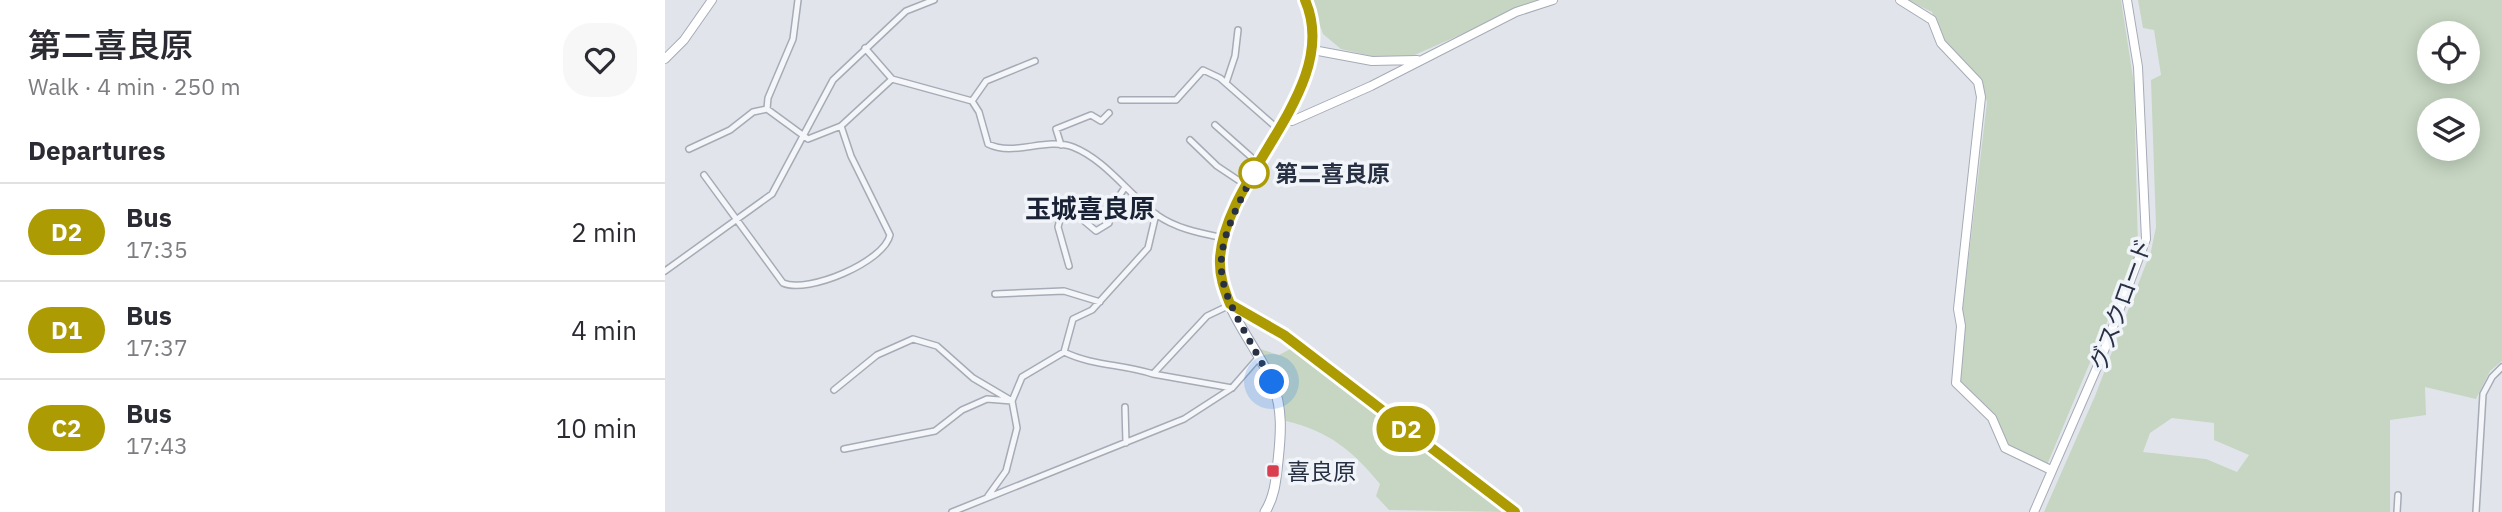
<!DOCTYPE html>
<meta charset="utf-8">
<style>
body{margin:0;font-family:"IBM Plex Sans","Noto Sans JP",sans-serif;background:#f7f7f7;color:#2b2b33;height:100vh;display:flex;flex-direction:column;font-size:26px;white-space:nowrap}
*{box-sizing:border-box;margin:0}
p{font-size:23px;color:#7c7c81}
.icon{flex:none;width:38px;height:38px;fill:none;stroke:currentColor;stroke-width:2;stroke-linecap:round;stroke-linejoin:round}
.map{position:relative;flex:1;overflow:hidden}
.panel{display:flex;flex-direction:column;background:#fff;width:665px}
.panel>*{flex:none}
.badge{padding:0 14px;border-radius:23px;font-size:24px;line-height:46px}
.tools{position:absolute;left:1752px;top:21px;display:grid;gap:14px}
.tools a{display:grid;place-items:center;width:63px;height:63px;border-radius:50%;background:#fff;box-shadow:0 4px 18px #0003;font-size:35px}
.you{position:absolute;width:35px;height:35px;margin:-18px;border:5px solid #fff;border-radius:50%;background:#1a73e8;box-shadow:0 0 0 10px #1a73e833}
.map>.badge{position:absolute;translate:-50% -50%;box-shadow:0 0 0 4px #fff}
h2{padding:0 28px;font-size:26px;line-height:63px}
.round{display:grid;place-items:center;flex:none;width:74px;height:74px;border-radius:28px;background:#f7f7f7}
.headline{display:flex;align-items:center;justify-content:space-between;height:119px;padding:0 28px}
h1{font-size:33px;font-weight:600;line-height:52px}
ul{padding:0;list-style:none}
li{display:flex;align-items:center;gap:21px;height:98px;padding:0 28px;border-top:2px solid #e1e1e2}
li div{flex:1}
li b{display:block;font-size:26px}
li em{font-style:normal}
li .badge{min-width:77px;font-weight:700;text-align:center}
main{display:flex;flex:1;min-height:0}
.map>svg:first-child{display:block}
</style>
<main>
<section class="panel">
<div class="headline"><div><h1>第二喜良原</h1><p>Walk · 4 min · 250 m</p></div><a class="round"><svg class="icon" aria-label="heart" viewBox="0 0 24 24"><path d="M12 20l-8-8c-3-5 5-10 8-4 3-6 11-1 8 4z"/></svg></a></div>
<h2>Departures</h2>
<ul>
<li><span class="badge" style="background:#ad9b03;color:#fff">D2</span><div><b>Bus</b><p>17:35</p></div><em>2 min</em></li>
<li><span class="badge" style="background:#ad9b03;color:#fff">D1</span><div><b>Bus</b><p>17:37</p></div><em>4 min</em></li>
<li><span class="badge" style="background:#ad9b03;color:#fff">C2</span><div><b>Bus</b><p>17:43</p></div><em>10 min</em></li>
</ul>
</section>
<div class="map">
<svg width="1837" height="512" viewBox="0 0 1837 512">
<rect width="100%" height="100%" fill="#e1e5eb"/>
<!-- green -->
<path fill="#c6d6c2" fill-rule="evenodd" d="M646 0H874L745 57 706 56 676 49 658 34Z
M1242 0H1456L1469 84 1473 248 1382 465 1342 446C1333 414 1319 403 1293 384L1300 328 1297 314 1322 102 1315 78 1279 44 1267 12Z
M1473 0H1837V361L1825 371 1811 399 1760 387 1761 415 1725 420V512H1379L1430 396 1486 251 1491 227 1486 80 1496 75 1489 30 1478 28ZM1764 33H1802V72H1764ZM1764 110H1802V149H1764ZM1507 418 1549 423V440L1584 455 1572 472 1541 459 1478 452 1485 433Z
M629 347 840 510V512L724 510 711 496 715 484C688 451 664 431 621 421L612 382 592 348 614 355Z"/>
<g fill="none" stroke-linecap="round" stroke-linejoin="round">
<defs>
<path id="street" d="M133 0 128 39 103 98 102 109 143 139 176 126 227 79
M200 48 227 79 307 101 314 112 323 144C349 157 380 137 408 147 441 160 464 195 492 215 512 229 535 233 559 238
M561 83 570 56 573 30
M456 100H511L538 70 555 78 613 129
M307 101 321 81 370 61
M550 125 594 164
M525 140 552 166 582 186
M396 145 391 129 426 115 436 121 444 113
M24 149 65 130 88 112 102 109
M39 175 118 283C143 294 219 262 225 235L186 156 176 126
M404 266 393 227 399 204 431 231 444 223 448 206 460 187
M0 271 107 194 168 80 241 11 269 0
M330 294 399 291 435 302
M399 352C428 366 457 364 488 374L542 316 565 305
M488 374 567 388
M169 390 212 355 248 339 272 346 308 378 347 401 322 399 297 410 270 431 179 449
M460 407 461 443
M323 496 341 471 352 428 347 401 357 377 399 352 408 319 427 310 483 248 491 214
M287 512 519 419 567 388 594 357
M1732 512 1733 495
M1811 512 1818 394 1827 377 1837 367"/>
<path id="secondary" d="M1235 0 1267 20 1276 43 1313 82 1316 97 1293 309 1296 326 1291 383 1327 418 1340 448 1386 470
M648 50 707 61 752 60
M0 59 19 40 47 0
M619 118 627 121 706 86 851 12 888 0
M565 305 619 335 850 512
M1369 512 1437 356 1481 239 1473 67 1462 0"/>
<path id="primary" d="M600 512C610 496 611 479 613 461 616 434 618 408 607 382 589 340 551 304 555 255 563 172 678 85 640 0"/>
</defs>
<!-- street casing -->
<use href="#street" stroke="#a6abb6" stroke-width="8"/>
<!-- secondary casing -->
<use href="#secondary" stroke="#a6abb6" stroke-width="10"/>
<!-- primary casing -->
<use href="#primary" stroke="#a0a8b8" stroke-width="11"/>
<!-- street -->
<use href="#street" stroke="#f4f6f9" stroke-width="5"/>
<!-- secondary -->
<use href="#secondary" stroke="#fff" stroke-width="8"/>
<!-- primary -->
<use href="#primary" stroke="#fff" stroke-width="9"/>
</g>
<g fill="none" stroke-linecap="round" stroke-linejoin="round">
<defs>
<path id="line" d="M640 0C678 87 561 172 555 258 554 275 559 289 565 304L619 335 850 512"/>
</defs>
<!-- line casing -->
<use href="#line" stroke="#fff" stroke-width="16"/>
<!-- line -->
<use href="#line" stroke="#ad9b03" stroke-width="10"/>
<!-- walk -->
<path stroke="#283144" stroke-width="7" stroke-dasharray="0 12.6" d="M589 173 594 164C533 276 552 277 607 382"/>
</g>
<!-- markers -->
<circle fill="#fff" stroke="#ad9b03" stroke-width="3.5" cx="589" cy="173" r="14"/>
<rect fill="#d93d4f" stroke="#f1f4f8" stroke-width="2.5" x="601" y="464" width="14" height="14" rx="3.5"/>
<g text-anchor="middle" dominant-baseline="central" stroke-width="7" stroke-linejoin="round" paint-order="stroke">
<!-- stop labels -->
<g font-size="23" font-weight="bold" fill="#283144" stroke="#f1f4f8" text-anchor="start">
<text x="610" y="173">第二喜良原</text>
</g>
<!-- street labels -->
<g font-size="23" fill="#283144" stroke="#f1f4f8">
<text transform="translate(1455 304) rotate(-70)">グスクロード</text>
</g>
<!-- poi labels -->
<g font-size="23" fill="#283144" stroke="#f1f4f8" text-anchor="start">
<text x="622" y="471">喜良原</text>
</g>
<!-- quarter labels -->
<g font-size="26" font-weight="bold" fill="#1a2235" stroke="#f1f4f8">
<text x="425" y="208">玉城喜良原</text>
</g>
</g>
</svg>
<div class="tools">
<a><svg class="icon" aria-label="locate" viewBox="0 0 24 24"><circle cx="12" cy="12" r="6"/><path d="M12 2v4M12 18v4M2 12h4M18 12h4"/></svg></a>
<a><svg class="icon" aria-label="layers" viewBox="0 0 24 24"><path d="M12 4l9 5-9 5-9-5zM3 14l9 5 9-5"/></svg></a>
</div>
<div class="you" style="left:607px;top:382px"></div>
<b class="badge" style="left:741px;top:429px;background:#ad9b03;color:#fff">D2</b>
</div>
</main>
